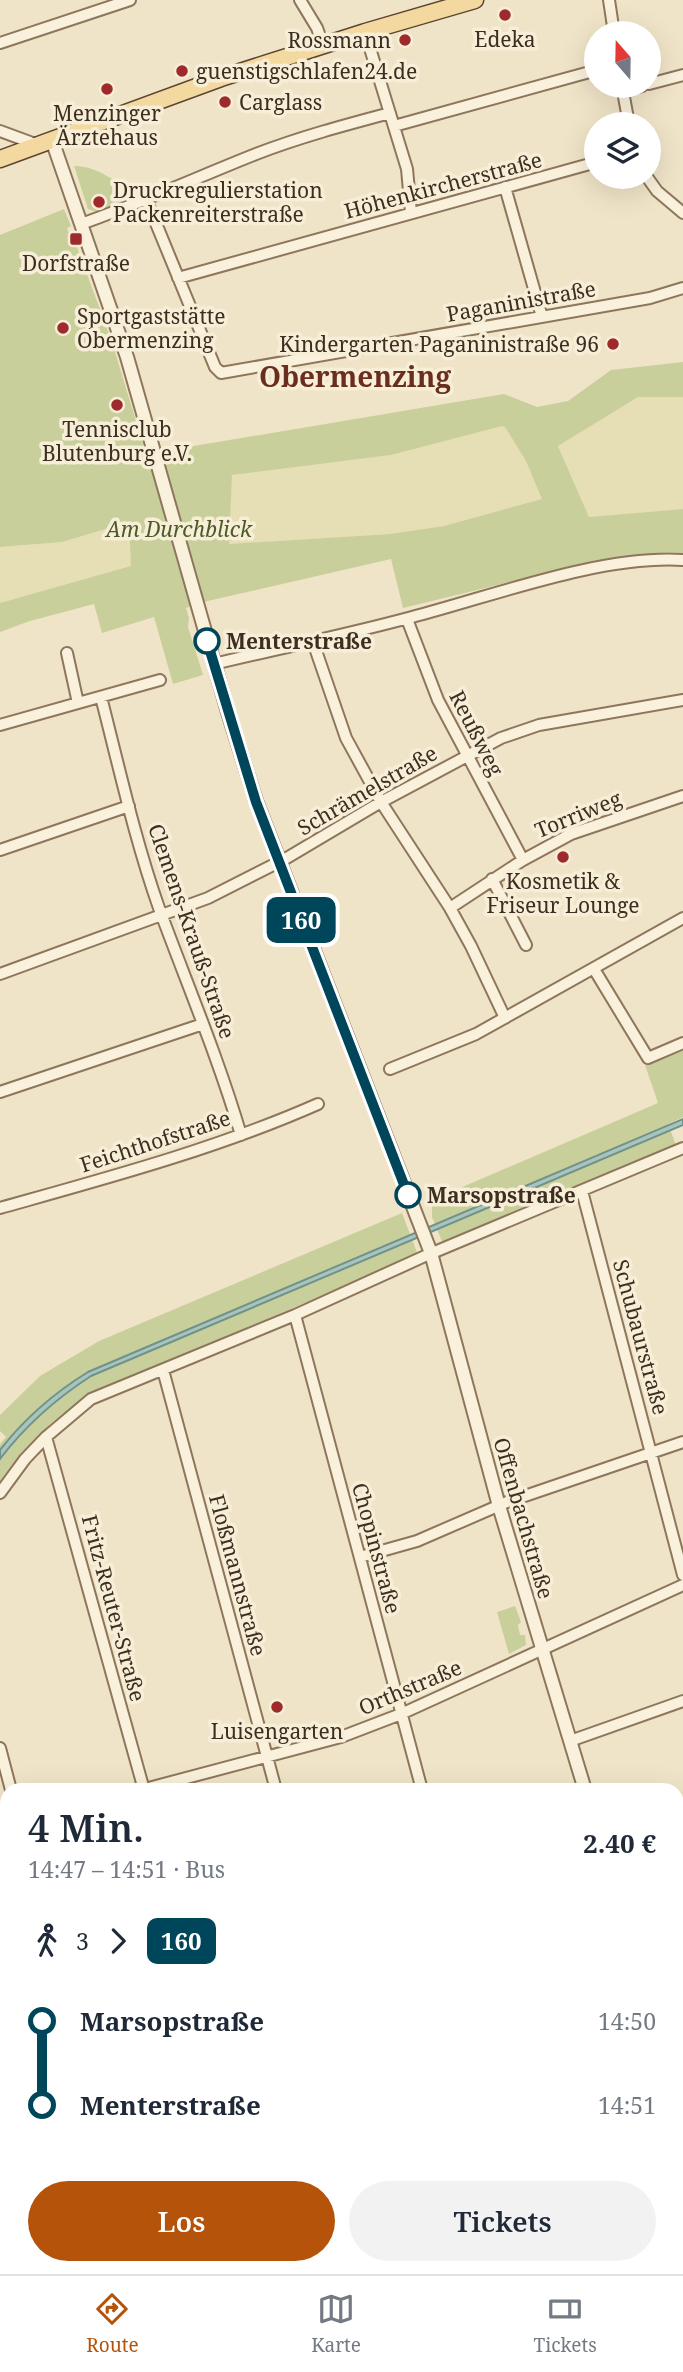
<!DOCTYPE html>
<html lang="de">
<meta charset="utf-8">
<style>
body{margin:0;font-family:"Noto Serif",serif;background:#f2f2f3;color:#1f2937;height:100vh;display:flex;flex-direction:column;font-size:26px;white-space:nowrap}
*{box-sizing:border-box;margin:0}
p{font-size:23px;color:#747a83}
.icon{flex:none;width:38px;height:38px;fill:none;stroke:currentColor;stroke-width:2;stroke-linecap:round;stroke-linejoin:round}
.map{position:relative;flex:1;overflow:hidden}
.details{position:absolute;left:0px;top:1783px;width:684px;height:492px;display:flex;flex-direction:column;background:#fff;border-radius:21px 21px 0 0;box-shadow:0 7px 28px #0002}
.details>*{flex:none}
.badge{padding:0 14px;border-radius:10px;font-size:24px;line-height:46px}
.needle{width:46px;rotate:340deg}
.controls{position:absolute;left:584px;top:21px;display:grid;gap:14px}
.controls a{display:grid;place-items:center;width:77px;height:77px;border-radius:50%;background:#fff;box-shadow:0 7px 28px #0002;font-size:35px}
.map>.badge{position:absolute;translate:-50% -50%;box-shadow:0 0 0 4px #fff}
.legs{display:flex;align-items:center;gap:10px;height:77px;padding:0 28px;font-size:23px}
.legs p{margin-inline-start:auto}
.headline{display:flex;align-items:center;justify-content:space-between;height:119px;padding:0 28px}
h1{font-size:38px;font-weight:600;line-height:52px}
.button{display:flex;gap:14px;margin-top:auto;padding:14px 28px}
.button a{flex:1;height:80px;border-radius:42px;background:#b45309;color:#fff;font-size:28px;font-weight:600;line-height:80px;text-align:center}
.button a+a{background:#f2f2f3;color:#1f2937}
ul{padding:0 28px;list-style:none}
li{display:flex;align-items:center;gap:24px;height:84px;font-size:26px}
li i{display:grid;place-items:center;width:10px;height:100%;margin:0 9px;background:currentColor}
li i::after{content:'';width:18px;height:18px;margin:-9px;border:5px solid;border-radius:50%;background:#fff}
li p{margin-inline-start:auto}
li:first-child i{background:linear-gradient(#0000 50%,currentColor 0)}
li:last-child i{background:linear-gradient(currentColor 50%,#0000 0)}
.tabs{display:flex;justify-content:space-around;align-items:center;height:98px;border-top:2px solid #e0e1e3;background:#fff;font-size:19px;color:#747a83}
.tabs a{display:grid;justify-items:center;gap:4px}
.tabs .on{color:#b45309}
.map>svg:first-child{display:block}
</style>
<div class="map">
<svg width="683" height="2274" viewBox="0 0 683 2274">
<rect width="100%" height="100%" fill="#f0e4c8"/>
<!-- farmland -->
<path fill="#e6deb5" d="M638 397H683V509L589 517 558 445Z
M504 425 526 461 543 499 444 526 390 534 229 544 232 475 391 455Z
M130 522 131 567 0 603V547L62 542Z"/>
<!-- green -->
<path fill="#c9cf9b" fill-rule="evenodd" d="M74 166C97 166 120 182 134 199L97 212 88 209Z
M64 209 71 226 67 228 70 237 73 236 112 342 146 454 504 394 537 407 568 401 611 370 683 362V397H638L558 446 589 517 683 509V553L668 552 596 561 403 608 391 559 199 603 186 608 189 618 188 627 203 675 173 684 154 617 102 633 94 604 30 621 0 632V603L131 566 129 522 62 542 0 547V235ZM502 426 505 427 526 461 542 499 444 526 390 534 229 544 232 475 391 455Z
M683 1048V1117L668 1124 676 1145 443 1244 432 1217V1200L658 1103 645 1065Z
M402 1213 418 1255 89 1394 50 1424 17 1461 0 1484V1444L6 1437 0 1431V1415L40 1376 99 1341Z
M515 1606 521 1622 518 1625 520 1635H525L526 1645 509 1654 497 1612Z
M7 2256V2268H52L91 2274H0V2257Z"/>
<!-- water -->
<path fill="#a9c4bc" stroke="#6f938a" stroke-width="2" d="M683 1119V1125L91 1376C57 1398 25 1426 0 1459V1450C24 1419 54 1393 88 1372Z"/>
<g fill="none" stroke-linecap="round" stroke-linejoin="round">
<defs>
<path id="minor" d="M300 0 317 28 323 45
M609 0 614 33
M365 32 407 169 411 213
M0 43 130 0
M649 84 683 75
M622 86 629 124
M623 91 642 86
M394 126 597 70
M0 131 38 145
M647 177 657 191 683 213
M505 187 542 317
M146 199 215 367 221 373 650 298 683 288
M81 224C141 203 198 177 256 154 300 137 345 125 390 113
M178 278 597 162
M407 619 438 700 523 860
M313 642 346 738 381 802 450 908 471 946 505 1018
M67 653 78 703
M214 664C280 648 346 635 412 617 493 596 600 555 683 560
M101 697C119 767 135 840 159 908 187 984 218 1057 241 1135
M0 725 160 680
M0 850 129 806
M492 879 526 945
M450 908 523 860 571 834 683 796
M594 969 648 1058 683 1043
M0 974 208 898 285 859 381 802 501 738 539 725 683 700
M390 1069 476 1034 683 918
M0 1092 203 1024
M582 1191 683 1575
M0 1208C107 1178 216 1149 318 1104
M295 1315 422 1790
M163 1370 276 1790
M46 1437 144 1790
M0 1493 25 1459 46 1437 91 1399 295 1315 425 1256 683 1148
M360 1557 417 1541 507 1502 683 1442
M570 1741 683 1701
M0 1748 11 1790
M141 1790 341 1737 401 1714 683 1585
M677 1822 683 1820
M677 2002 683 2000
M677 2141 683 2139
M0 2161 7 2158
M0 2245 7 2243
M286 2274 288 2268
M368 2274 374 2268"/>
<path id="tertiary" d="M52 140 127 357 228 712 256 801 431 1253 499 1506 585 1790
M677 2089 683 2108"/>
<path id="primary" d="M0 159 221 78 365 32 475 0"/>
</defs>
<!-- minor casing -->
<use href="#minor" stroke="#8d765c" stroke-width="14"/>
<!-- tertiary casing -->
<use href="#tertiary" stroke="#8d765c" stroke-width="16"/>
<!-- primary casing -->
<use href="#primary" stroke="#5b4430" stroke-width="19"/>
<!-- minor -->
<use href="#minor" stroke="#faf1dc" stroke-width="10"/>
<!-- tertiary -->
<use href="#tertiary" stroke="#faf1dc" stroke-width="12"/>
<!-- primary -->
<use href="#primary" stroke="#f3d9a0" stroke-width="16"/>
</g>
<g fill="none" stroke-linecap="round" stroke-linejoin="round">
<defs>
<path id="line-1" d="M207 641 256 802 408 1195"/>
</defs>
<!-- line-1 casing -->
<use href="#line-1" stroke="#fff" stroke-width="16"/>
<!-- line-1 -->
<use href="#line-1" stroke="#00465a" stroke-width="10"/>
</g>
<!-- markers -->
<g fill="#9e2a2b" stroke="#f7eed8" stroke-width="2.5">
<circle cx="505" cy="15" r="7"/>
<circle cx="405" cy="40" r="7"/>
<circle cx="182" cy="71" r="7"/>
<circle cx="107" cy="89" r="7"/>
<circle cx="225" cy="102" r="7"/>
<circle cx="99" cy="202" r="7"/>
<rect x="69" y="232" width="14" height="14" rx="3.5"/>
<circle cx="63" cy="328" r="7"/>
<circle cx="613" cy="344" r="7"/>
<circle cx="117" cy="405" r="7"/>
<circle cx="563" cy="857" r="7"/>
<circle cx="277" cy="1707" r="7"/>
</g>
<g fill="#fff" stroke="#00465a" stroke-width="3.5">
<circle cx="207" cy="641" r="12"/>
<circle cx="408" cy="1195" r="12"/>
</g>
<g text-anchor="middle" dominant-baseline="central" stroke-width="7" stroke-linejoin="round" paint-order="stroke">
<!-- poi labels -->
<g font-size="21" fill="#3d2e20" stroke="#f7eed8">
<text x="505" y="39">Edeka</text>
<text x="391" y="40" text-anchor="end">Rossmann</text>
<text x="196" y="71" text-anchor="start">guenstigschlafen24.de</text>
<text x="239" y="102" text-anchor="start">Carglass</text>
<text x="107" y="113">Menzinger<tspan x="107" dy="24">Ärztehaus</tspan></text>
<text x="113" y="190" text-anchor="start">Druckregulierstation<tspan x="113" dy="24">Packenreiterstraße</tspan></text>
<text x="76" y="263">Dorfstraße</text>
<text x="77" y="316" text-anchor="start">Sportgaststätte<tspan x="77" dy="24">Obermenzing</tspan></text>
<text x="599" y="344" text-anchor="end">Kindergarten Paganinistraße 96</text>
<text x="117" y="429">Tennisclub<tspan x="117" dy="24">Blutenburg e.V.</tspan></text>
<text x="563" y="881">Kosmetik &amp;<tspan x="563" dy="24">Friseur Lounge</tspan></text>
<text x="277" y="1731">Luisengarten</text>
</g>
<!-- street labels -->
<g font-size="21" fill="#3d2e20" stroke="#f7eed8">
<text transform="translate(443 185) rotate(-15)">Höhenkircherstraße</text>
<text transform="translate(521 301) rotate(-10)">Paganinistraße</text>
<text transform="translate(477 733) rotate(63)">Reußweg</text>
<text transform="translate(367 790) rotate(-30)">Schrämelstraße</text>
<text transform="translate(578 814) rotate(-22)">Torriweg</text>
<text transform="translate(192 931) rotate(71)">Clemens-Krauß-Straße</text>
<text transform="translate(155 1141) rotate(-18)">Feichthofstraße</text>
<text transform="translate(641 1337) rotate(75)">Schubaurstraße</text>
<text transform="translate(524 1518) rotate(74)">Offenbachstraße</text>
<text transform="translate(377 1548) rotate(75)">Chopinstraße</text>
<text transform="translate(238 1575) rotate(75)">Floßmannstraße</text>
<text transform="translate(114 1608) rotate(75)">Fritz-Reuter-Straße</text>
<text transform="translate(410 1687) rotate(-23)">Orthstraße</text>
</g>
<!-- park labels -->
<g font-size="21" font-style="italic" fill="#4d5a26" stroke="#f7eed8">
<text x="179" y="529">Am Durchblick</text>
</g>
<!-- stop labels -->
<g font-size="21" font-weight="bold" fill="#3d2e20" stroke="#f7eed8" text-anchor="start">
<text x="226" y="641">Menterstraße</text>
<text x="427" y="1195">Marsopstraße</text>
</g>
<!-- district labels -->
<g font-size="28" font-weight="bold" fill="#6b2e1e" stroke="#f7eed8">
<text x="355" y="376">Obermenzing</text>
</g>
</g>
</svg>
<div class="controls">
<a><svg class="needle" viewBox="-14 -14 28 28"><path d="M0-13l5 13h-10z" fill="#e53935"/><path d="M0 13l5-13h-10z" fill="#747a83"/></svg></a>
<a><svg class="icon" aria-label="layers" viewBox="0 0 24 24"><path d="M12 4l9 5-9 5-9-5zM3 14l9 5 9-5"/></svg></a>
</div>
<b class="badge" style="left:301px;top:920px;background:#00465a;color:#fff">160</b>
<section class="details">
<div class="headline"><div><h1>4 Min.</h1><p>14:47 – 14:51 · Bus</p></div><b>2.40 €</b></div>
<div class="legs"><svg class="icon" aria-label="walk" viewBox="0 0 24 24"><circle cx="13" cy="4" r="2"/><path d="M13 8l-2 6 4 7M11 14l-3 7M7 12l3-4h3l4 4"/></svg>3<svg class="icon" aria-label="forward" viewBox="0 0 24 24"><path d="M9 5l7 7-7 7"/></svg><b class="badge" style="background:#00465a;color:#fff">160</b></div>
<ul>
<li><i style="color:#00465a"></i><b>Marsopstraße</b><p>14:50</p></li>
<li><i style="color:#00465a"></i><b>Menterstraße</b><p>14:51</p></li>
</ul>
<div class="button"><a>Los</a><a>Tickets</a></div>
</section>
</div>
<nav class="tabs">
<a class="on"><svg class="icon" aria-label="directions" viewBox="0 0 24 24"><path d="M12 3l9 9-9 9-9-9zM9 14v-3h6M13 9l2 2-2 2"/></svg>Route</a>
<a><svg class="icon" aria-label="map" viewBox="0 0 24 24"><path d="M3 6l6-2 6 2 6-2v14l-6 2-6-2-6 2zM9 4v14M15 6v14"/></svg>Karte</a>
<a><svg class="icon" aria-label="tickets" viewBox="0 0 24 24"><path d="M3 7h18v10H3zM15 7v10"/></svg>Tickets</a>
</nav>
